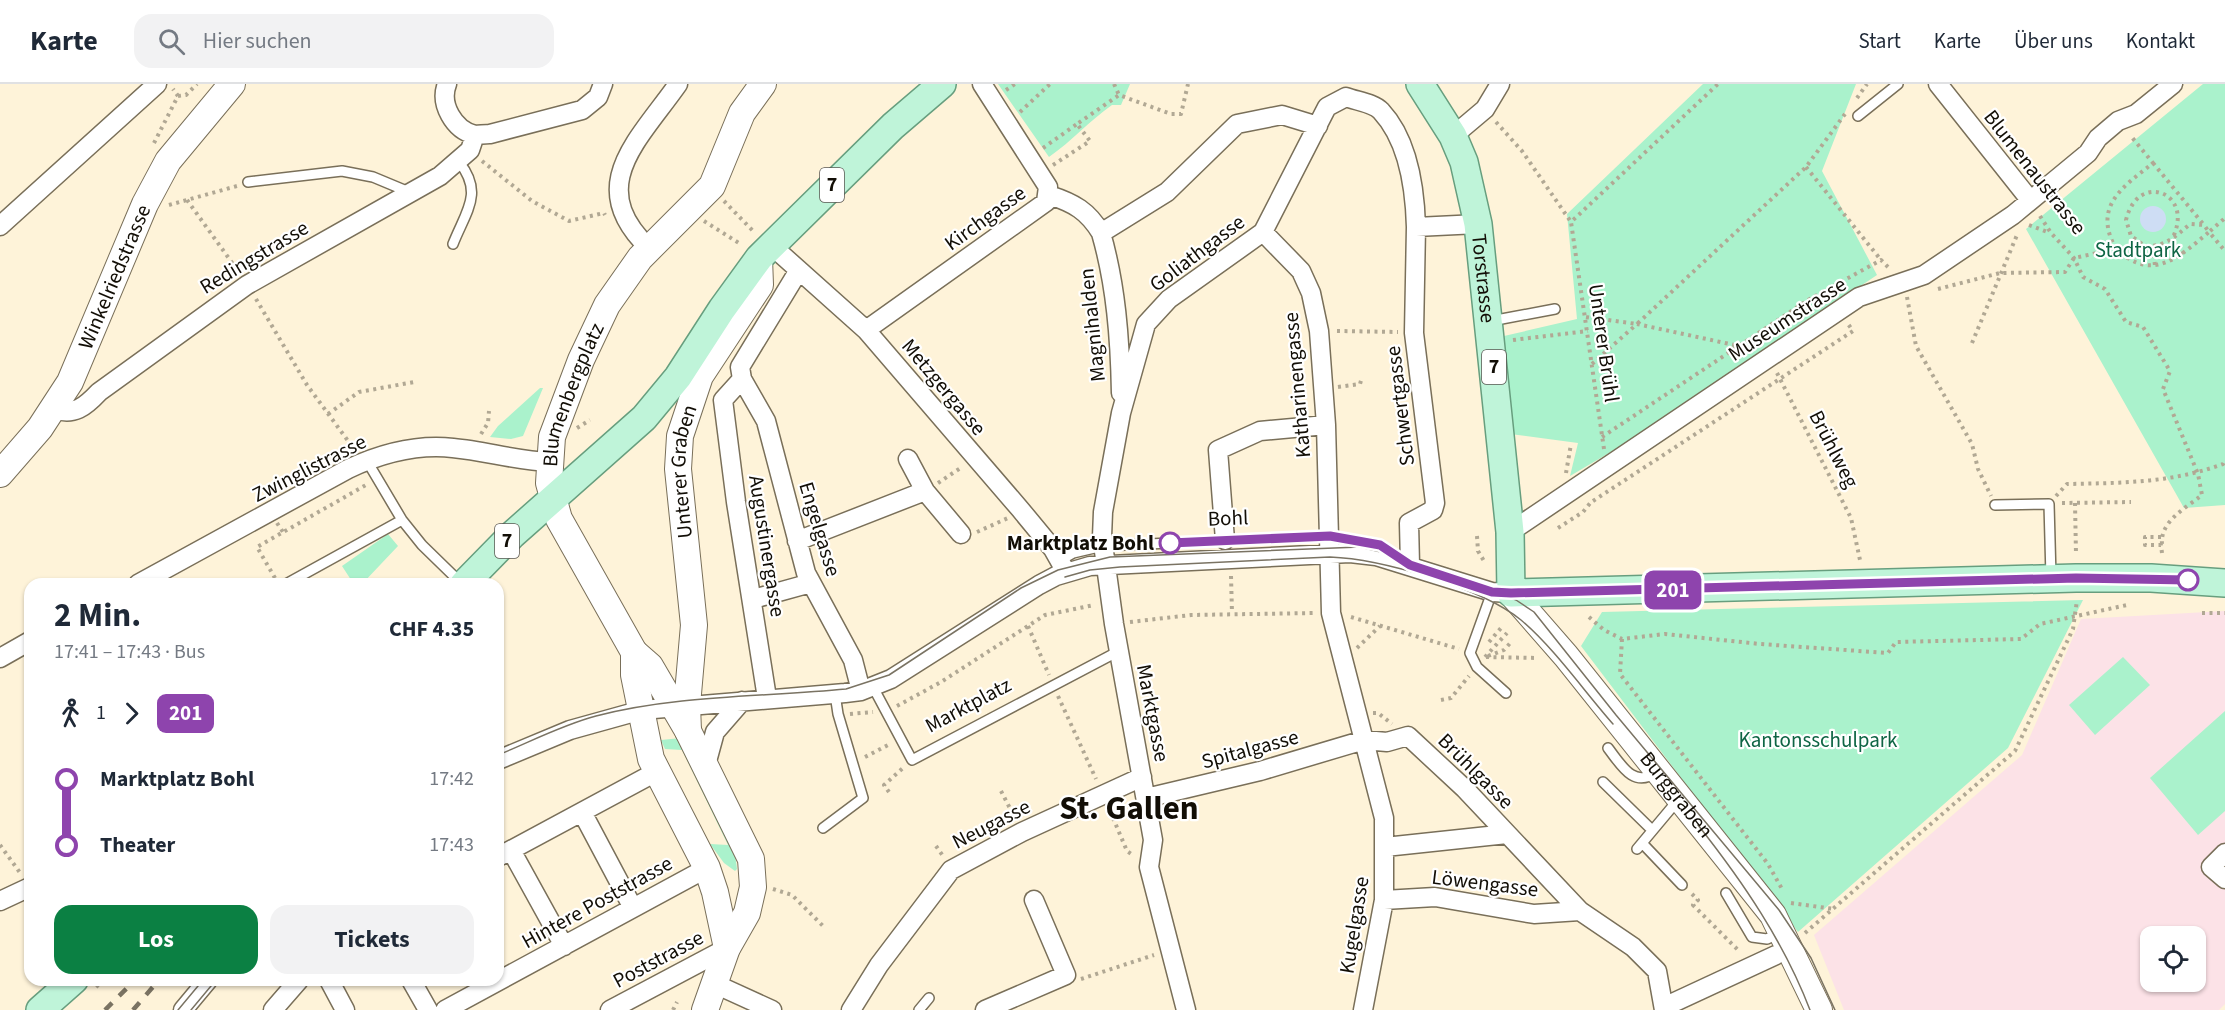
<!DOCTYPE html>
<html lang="de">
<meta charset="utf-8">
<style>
body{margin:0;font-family:"Source Sans 3",sans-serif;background:#f2f2f3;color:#1f2937;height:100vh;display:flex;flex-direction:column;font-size:22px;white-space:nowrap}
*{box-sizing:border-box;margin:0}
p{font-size:20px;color:#747a83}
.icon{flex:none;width:33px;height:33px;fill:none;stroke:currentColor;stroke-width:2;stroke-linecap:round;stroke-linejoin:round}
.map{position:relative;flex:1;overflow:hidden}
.details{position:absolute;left:24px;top:494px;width:480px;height:408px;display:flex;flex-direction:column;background:#fff;border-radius:18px;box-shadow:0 2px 4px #0004}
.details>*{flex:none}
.badge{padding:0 12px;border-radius:9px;font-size:21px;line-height:39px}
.controls{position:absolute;left:2140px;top:842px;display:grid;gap:12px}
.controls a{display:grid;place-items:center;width:66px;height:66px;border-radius:12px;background:#fff;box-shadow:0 2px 4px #0004;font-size:30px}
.map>.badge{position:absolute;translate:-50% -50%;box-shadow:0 0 0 3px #fff}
.legs{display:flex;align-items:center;gap:9px;height:66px;padding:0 30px;font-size:20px}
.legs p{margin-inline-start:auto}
.summary{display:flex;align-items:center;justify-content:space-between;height:102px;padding:0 30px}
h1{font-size:33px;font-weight:700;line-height:45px}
.cta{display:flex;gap:12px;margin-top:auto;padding:12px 30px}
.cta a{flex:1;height:69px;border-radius:18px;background:#0b8043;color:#fff;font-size:24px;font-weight:700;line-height:69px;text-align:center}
.cta a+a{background:#f2f2f3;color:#1f2937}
ul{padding:0 30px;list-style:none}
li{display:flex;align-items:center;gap:21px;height:66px;font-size:22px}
li i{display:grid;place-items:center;width:9px;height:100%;margin:0 8px;background:currentColor}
li i::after{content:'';width:15px;height:15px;margin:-8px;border:4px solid;border-radius:50%;background:#fff}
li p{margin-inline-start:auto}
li:first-child i{background:linear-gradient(#0000 50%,currentColor 0)}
li:last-child i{background:linear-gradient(currentColor 50%,#0000 0)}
header{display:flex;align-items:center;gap:36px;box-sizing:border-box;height:84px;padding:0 30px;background:#fff;border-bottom:2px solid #e0e1e3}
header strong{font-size:28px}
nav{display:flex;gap:33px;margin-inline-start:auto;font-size:21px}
.search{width:420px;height:54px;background:#f2f2f3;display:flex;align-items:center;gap:15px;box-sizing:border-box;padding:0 21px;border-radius:18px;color:#747a83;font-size:22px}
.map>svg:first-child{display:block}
</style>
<header>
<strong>Karte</strong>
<div class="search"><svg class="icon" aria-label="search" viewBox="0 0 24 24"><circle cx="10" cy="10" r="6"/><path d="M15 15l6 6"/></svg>Hier suchen</div>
<nav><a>Start</a><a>Karte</a><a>Über uns</a><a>Kontakt</a></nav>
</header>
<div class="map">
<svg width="2225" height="926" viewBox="0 0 2225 926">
<rect width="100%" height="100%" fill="#fef3d9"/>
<!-- education -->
<path fill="#fce2e7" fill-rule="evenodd" d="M2225 527V762L2205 782 2225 804V920L2219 926H1844L1814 851 2022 671 2081 535ZM2151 852H2196V897H2151Z"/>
<!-- green -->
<path fill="#aaf2cc" d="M998 0H1130L1121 21H1112C1089 37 1072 57 1049 73Z
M1703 0H1856L1822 87 1877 191 1626 359 1570 392 1578 359 1510 350 1504 252 1577 235 1567 130Z
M2203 0H2225V421L2184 424 2026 145Z
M540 304H543L523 352 511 355 490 353 498 342Z
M388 450 398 462 363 499H353L342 482Z
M2083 516 2008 664 1798 848 1581 562 1602 528Z
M2123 573 2150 601 2095 651 2069 621Z
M2225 627V727L2198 751 2150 694Z
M681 654 735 770 737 785 735 787 724 779 710 760 728 761 682 666 665 665 661 656Z"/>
<!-- water -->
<path fill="#ceddf4" d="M2140 135a13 13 0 1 1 26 0a13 13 0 1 1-26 0Z"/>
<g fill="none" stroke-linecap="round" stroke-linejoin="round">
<defs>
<path id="lane" d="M1858 32 1898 0
M248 98 342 87 373 93 409 108
M453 160C466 127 484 109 459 78
M1491 237 1555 225
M367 377 402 436 422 461 462 500
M1995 421 2049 420 2051 493
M1059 477 1073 469 1103 462 1330 452 1380 461 1398 473
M286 500 402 436
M1492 508 1470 569 1477 583 1506 609
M873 603 912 676 1119 567
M1608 664C1621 681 1634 705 1656 688
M1603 698 1652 746
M823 744 863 714 838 630 835 610
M1642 759 1682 801
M1637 765 1678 716
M1726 809 1752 853 1767 855 1781 849
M919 926 929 914"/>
<path id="street" d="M447 0C439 20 454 46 475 51 479 51 485 50 490 50L582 26 598 13 603 0
M1938 0 2030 116
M1453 52 1485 25 1500 0
M1049 111C1074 119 1088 127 1101 149
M0 142 157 0
M1263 148 1301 187 1311 209 1319 247 1326 341 1331 529 1384 734V816L1363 926
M772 162 866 246 1020 425 1053 465 1066 488
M649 164C584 102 638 57 678 0
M866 246 1046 118 1048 103 982 0
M742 295 766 337 806 489 853 576 861 607
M1121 309C1120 255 1116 201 1101 149L1167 108 1237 40 1282 31 1318 42
M54 325C74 332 85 323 99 308L247 201 440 92 470 66 475 51
M925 407 961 450
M1510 448 1859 213 1924 191 2013 131 2088 69 2098 54 2118 37 2136 30 2173 0
M1225 456 1218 366 1260 347 1326 341
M797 457 925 407 908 375
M1410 481 1409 439 1433 426 1435 419 1414 249 1416 143
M138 500 348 385C380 370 417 360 453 364 486 367 517 377 550 378
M753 515 811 499
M0 574 30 557
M767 614 736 418 723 316 742 295 740 283 799 186
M498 676 570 646 642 626 845 609 861 607 891 595 1039 501 1056 492 1090 482 1350 469 1376 472 1492 508 1511 509
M706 681 715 648 742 617
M1146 714 1260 687 1364 656 1387 658 1408 652 1465 705 1580 827 1633 863 1657 887 1664 926
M582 728 633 824
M1385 763 1507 750
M511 766 564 862
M2225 769 2211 783 2225 795
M498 773 656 688
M1384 816 1435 813 1534 830 1580 827
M0 817 30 803
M329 896 345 926
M411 896 428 926
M715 900 772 926
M1664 923 1776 871
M183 926 208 896
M273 926 299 896
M445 926 707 784
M610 926 727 864
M851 926 879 881 951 786 1022 748 1142 693
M985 926 1066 891 1034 816
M1186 926 1149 783 1153 756 1114 540 1102 453 1103 428 1121 329 1146 240 1169 215 1263 148 1327 23 1346 13C1356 17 1374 19 1381 27 1408 56 1415 105 1416 143L1478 140"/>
<g id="secondary">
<path id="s1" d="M0 390 40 344 70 298 145 120 168 77 232 0"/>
<path id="s2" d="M1511 509 1566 572 1773 831 1819 926"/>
<path d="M634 568 650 582 688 647 751 775 753 803 747 829 727 864 705 926"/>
<path id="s3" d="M688 647 687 621 694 541 678 385 680 352 700 292 760 201 759 174"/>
<path id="s4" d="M727 864 715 808 707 784 651 675 634 591V568L559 435 549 399 552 353 581 276 607 221 640 174 712 102 742 29 763 0"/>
</g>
<g id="primary">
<path id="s5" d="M1420 0 1453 52 1464 78 1478 140 1510 448 1511 509 2076 494H2151L2225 499"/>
<path d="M464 500 512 451 644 334 678 293 722 225 759 174 893 42 942 0"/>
<path d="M40 926 74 896"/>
</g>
</defs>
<!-- lane casing -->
<use href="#lane" stroke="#796f59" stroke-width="12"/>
<!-- street casing -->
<use href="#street" stroke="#796f59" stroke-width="21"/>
<!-- secondary casing -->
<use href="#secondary" stroke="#796f59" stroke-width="28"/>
<!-- primary casing -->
<use href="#primary" stroke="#679e7e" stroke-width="30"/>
<!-- path -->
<path stroke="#b1a894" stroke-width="4" stroke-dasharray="3 4.5" stroke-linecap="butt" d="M1114 0 1119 11
M1006 6 1015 0
M178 12 186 11 197 0
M1857 14 1867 0
M1020 28 1050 0
M1496 38 1522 67 1571 138
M154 59 178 12 173 5
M1043 64 1077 40
M482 77 532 117 569 137 604 129 605 131
M2153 79 2204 141
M1053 81 1090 57 1077 40 1119 11 1171 30H1181L1188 0
M1806 83 1881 176
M187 116 238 187
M724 117 754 148
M169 121 237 102
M2040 132 2051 149 2074 174 2083 193 2105 205 2126 238 2143 243 2170 287 2163 305 2198 390 2202 411C2186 424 2160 437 2162 460
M704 137 742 161
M2029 141 2050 149
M2153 163 2155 182
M2116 165C2092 122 2123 103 2153 79L2130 51
M2183 170 2172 155C2196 109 2138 86 2126 136L2131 152 2145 162C2165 163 2176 152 2190 140L2204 141 2209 148 2225 134
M1938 205 2000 189 2065 188 2074 174 2116 165C2153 199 2179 173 2209 148L2225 167
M1907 213 1916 262 1972 360 1978 385 1991 412
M256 215 307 301 354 365
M1586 233 1637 240 1806 83 1845 30
M1337 247 1398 248
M1513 256 1588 247
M1972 259 2017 151
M1592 280 1637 240 1739 262 1748 266
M1777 289 1851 434 1860 476
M1338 303 1360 300 1362 293
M328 330 359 308 414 298
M577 344 590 336
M481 350 488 339 489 327
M1602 353 1808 216 1881 176 1890 185
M1604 365 1571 138 1718 0
M1566 389 1571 360
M938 399 962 383
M2056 412 2067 400C2121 399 2172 399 2223 380L2225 376
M1593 417 1853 247 1848 240
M2062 419 2131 418
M2075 419 2076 470
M1558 444 1583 428 1591 418
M977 448 1008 434
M1477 452 1478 467 1484 477
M2161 453H2145V461H2161L2162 469
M1231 492 1232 529
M275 494 257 463 366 401
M2202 529H2225
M1351 533 1459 565
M1589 533 1604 546 1622 555 1665 550 1760 560 1888 569 1896 558 2021 555 2040 540 2127 521
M1130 538 1191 531 1314 529
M1028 542 1049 591
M1622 555 1620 590 1768 780 1782 805
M1489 558 1501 544
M1357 564 1380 542
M1488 572 1504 566 1512 557
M1485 573 1507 549
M1486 573 1538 574
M1058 612 1096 695
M1441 616 1451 614 1469 592
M897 622 941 598 1045 531 1094 521
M1373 629H1378L1392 640
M850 630 873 628
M865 673 890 660
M1001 707 1015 734
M889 708 884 701 904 683
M1110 727 1127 767 1134 772
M0 761 21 790
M936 762 943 772
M773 805 792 811 824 843
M1692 810 1698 816 1693 821 1740 868
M1791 819 1834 825
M1805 849 2015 667 2073 545 2077 516
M1081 895 1154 871
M96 903 104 896
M673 926 677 918"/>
<!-- lane -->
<use href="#lane" stroke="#fff" stroke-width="9"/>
<!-- street -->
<use href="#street" stroke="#fff" stroke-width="18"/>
<!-- secondary -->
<use href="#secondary" stroke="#fff" stroke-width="26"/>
<!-- primary -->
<use href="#primary" stroke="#bff4d9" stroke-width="27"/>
<!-- tram -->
<path stroke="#7a7363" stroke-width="1.5" d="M1065 493 1090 486 1120 483 1330 473C1381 475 1482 504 1521 536 1555 565 1583 606 1613 640
M498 671C530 658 562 641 596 632 677 611 763 613 846 605L889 591 1021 504 1058 486 1110 473 1360 463 1393 471 1492 506 1516 516 1534 528 1616 631 1779 826 1811 874 1835 926
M1698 741C1743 798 1784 858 1810 926
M178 926 203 896
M191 926 216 896"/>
<!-- rail -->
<path stroke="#7a7363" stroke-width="4.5" stroke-dasharray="10 10" stroke-linecap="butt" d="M105 926 135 896
M133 926 159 896"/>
<!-- path-bridge -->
<path stroke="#b1a894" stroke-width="4" stroke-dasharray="3 4.5" stroke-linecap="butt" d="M277 439 285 451"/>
</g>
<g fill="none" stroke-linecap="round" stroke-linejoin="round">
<defs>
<path id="line-1" d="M1170 459 1330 452 1380 461 1410 481 1492 508 1511 509 2076 494 2188 496"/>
</defs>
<!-- line-1 casing -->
<use href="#line-1" stroke="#fff" stroke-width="14"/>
<!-- line-1 -->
<use href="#line-1" stroke="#8e44ad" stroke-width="9"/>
</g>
<!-- markers -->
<g fill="#fff" stroke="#8e44ad" stroke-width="3">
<circle cx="1170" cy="459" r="10"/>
<circle cx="2188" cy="496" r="10"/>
</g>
<g text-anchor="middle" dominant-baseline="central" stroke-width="4.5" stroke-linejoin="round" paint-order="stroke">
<!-- shield labels -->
<g fill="#fff" stroke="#595651" stroke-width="1.5">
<rect x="820" y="84" width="24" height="34" rx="4.5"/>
<rect x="1482" y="266" width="24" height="34" rx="4.5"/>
<rect x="495" y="440" width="24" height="34" rx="4.5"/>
</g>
<g font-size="20" font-weight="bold" fill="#120e06">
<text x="832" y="101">7</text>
<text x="1494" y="283">7</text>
<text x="507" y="457">7</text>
</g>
<!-- street labels -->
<g font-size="21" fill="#120e06" stroke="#fff">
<text transform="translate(2035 88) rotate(52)">Blumenaustrasse</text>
<text transform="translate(985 134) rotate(-36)">Kirchgasse</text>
<text transform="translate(1197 169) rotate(-37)">Goliathgasse</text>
<text transform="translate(254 173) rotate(-31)">Redingstrasse</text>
<text stroke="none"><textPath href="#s1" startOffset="230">Winkelriedstrasse</textPath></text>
<text stroke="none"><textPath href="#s5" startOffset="208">Torstrasse</textPath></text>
<text transform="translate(1787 235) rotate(-33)">Museumstrasse</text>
<text transform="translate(1092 241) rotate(-96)">Magnihalden</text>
<text transform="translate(1604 259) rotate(82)">Unterer Brühl</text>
<text transform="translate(1297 301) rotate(-95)">Katharinengasse</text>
<text transform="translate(944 303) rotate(50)">Metzgergasse</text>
<text stroke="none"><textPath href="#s4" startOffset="596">Blumenbergplatz</textPath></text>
<text transform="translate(1400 322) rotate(-97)">Schwertgasse</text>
<text transform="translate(1834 365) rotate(63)">Brühlweg</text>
<text transform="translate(309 384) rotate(-27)">Zwinglistrasse</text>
<text stroke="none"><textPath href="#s3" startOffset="261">Unterer Graben</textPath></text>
<text transform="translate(1228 434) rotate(-2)">Bohl</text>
<text transform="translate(820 445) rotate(73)">Engelgasse</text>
<text transform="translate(767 462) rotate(81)">Augustinergasse</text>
<text transform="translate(968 621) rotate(-28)">Marktplatz</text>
<text transform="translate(1153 629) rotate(79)">Marktgasse</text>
<text transform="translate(1250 665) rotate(-15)">Spitalgasse</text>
<text transform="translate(1476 687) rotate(45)">Brühlgasse</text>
<text stroke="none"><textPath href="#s2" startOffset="261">Burggraben</textPath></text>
<text transform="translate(991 740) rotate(-27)">Neugasse</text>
<text transform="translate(1485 799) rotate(7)">Löwengasse</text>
<text transform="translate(597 818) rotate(-29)">Hintere Poststrasse</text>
<text transform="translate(1354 841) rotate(-81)">Kugelgasse</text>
<text transform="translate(658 875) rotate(-28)">Poststrasse</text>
</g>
<!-- park labels -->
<g font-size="21" fill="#0e6544" stroke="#fff">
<text x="2138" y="166">Stadtpark</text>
<text x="1818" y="656">Kantonsschulpark</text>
</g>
<!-- stop labels -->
<g font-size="21" font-weight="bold" fill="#120e06" stroke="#fff" text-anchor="end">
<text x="1154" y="459">Marktplatz Bohl</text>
</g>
<!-- town labels -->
<g font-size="33" font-weight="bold" fill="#120e06" stroke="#fff">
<text x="1129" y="724">St. Gallen</text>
</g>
</g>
</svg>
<div class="controls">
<a><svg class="icon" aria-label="locate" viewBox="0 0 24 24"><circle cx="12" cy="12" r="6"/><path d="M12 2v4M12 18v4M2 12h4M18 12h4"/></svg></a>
</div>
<b class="badge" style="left:1673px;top:506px;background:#8e44ad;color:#fff">201</b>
<section class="details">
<div class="summary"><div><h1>2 Min.</h1><p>17:41 – 17:43 · Bus</p></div><b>CHF 4.35</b></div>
<div class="legs"><svg class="icon" aria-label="walk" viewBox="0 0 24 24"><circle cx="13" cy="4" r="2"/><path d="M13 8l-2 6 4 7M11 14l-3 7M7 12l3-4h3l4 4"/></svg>1<svg class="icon" aria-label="forward" viewBox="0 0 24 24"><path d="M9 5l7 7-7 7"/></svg><b class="badge" style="background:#8e44ad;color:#fff">201</b></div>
<ul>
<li><i style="color:#8e44ad"></i><b>Marktplatz Bohl</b><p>17:42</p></li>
<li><i style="color:#8e44ad"></i><b>Theater</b><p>17:43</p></li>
</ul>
<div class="cta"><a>Los</a><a>Tickets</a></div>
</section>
</div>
